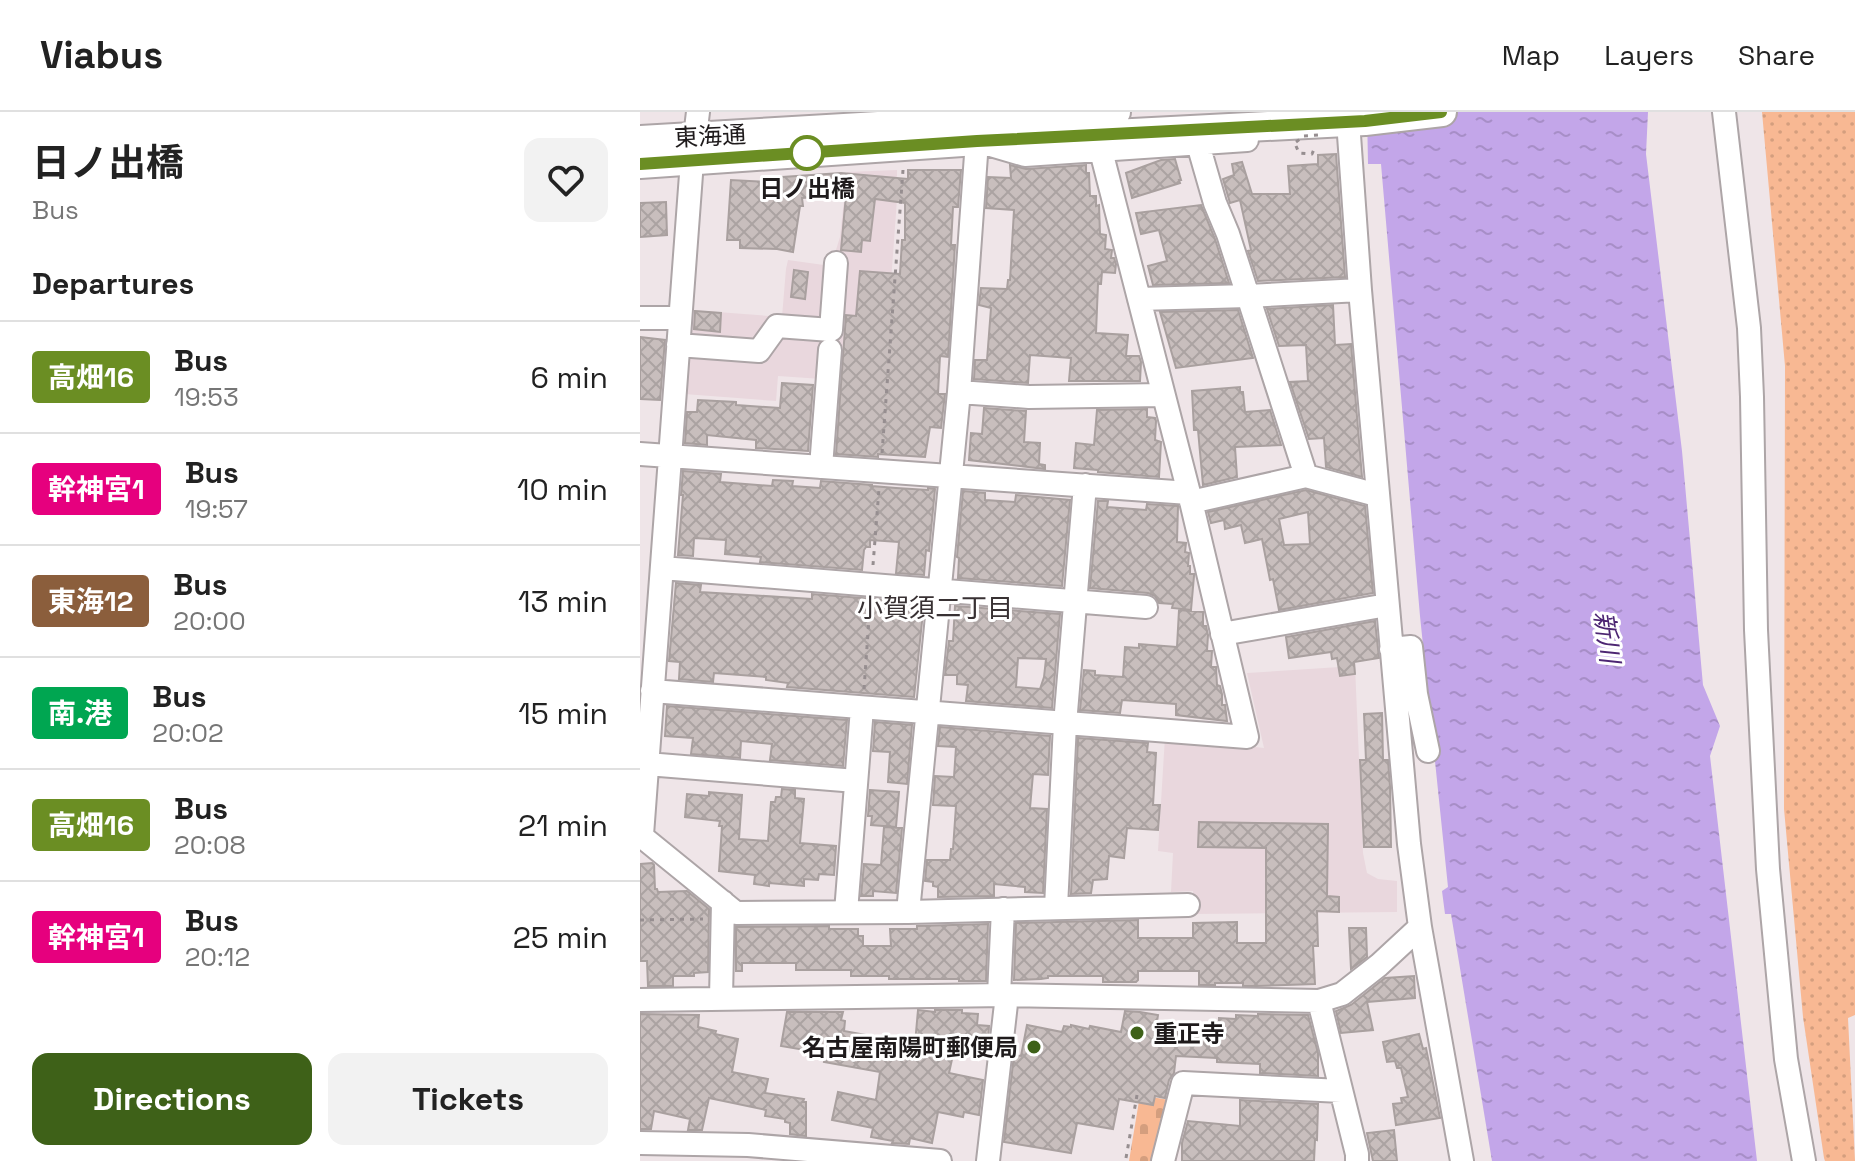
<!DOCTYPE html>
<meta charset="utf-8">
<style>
body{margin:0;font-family:"Space Grotesk","Noto Sans JP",sans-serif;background:#f2f2f2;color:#222;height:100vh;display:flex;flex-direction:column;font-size:30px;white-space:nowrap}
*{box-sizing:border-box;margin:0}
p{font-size:26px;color:#767676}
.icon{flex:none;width:44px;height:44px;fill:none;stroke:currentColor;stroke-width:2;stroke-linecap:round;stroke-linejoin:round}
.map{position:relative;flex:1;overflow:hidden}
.drawer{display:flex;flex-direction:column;background:#fff;width:640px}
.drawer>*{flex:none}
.badge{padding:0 16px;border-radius:6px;font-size:28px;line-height:52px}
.map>.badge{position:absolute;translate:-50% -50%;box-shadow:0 0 0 4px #fff}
h2{padding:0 32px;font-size:30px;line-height:72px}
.round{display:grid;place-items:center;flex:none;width:84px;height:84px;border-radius:16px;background:#f2f2f2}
.summary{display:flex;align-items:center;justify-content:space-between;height:136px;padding:0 32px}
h1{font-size:38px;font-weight:700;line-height:60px}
.primary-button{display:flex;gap:16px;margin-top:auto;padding:16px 32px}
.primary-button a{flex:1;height:92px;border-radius:16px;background:#3e6118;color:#fff;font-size:32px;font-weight:700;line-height:92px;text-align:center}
.primary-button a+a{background:#f2f2f2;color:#222}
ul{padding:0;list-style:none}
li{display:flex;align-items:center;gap:24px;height:112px;padding:0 32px;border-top:2px solid #e0e0e0}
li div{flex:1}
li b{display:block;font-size:30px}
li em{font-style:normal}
li .badge{min-width:88px;font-weight:700;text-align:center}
header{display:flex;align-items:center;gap:48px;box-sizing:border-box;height:112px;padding:0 40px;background:#fff;border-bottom:2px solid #e0e0e0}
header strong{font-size:38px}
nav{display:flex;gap:44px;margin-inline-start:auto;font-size:28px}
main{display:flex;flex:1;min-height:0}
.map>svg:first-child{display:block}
</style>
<header>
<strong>Viabus</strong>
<nav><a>Map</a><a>Layers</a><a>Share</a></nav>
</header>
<main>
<section class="drawer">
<div class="summary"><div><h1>日ノ出橋</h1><p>Bus</p></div><a class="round"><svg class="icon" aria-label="heart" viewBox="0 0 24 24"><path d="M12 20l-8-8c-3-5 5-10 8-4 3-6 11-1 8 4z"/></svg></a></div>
<h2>Departures</h2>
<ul>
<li><span class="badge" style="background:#6b8e23;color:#fff">高畑16</span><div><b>Bus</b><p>19:53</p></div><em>6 min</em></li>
<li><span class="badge" style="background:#e6007e;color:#fff">幹神宮1</span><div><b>Bus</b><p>19:57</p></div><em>10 min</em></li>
<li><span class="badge" style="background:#8b5e3c;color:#fff">東海12</span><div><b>Bus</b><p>20:00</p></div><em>13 min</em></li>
<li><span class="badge" style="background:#00a651;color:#fff">南.港</span><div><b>Bus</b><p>20:02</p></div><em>15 min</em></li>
<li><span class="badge" style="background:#6b8e23;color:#fff">高畑16</span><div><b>Bus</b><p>20:08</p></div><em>21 min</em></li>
<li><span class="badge" style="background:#e6007e;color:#fff">幹神宮1</span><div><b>Bus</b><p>20:12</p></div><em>25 min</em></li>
</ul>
<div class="primary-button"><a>Directions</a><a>Tickets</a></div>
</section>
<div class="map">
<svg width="1215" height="1049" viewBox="0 0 1215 1049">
<defs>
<pattern id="grass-dots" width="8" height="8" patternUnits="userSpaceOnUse" patternTransform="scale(2)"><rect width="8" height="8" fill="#f8b893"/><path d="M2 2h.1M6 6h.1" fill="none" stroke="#d49e7e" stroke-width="1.8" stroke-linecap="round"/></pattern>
<pattern id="cemetery-stones" width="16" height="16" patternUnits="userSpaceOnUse" patternTransform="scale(2)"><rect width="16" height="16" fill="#f8b893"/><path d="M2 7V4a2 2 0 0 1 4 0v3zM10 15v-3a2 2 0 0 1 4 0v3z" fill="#d49e7e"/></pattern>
<pattern id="water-ripples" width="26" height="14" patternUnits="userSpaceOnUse" patternTransform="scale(2)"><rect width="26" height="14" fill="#c3a6e9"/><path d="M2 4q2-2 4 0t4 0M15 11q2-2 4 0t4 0" fill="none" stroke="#a78ec7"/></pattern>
<pattern id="building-cross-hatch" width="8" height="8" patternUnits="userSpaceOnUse" patternTransform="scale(2)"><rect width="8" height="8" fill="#c8bebd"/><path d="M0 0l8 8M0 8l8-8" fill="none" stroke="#aba3a2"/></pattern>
</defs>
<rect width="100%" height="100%" fill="#efe5e8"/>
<!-- built -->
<path fill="#e9d7dd" d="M257 58V87L246 239 185 234 182 267 138 264 136 289 44 282 51 198 142 205 146 157 148 148 191 154 200 125 207 60Z
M715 554 723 741 727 761 738 767 757 769V800L553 802V779L531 780 533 741 518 739 525 625 624 636 607 561Z"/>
<!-- grass -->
<path fill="url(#grass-dots)" d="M1122 0H1215V903L1208 906 1215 1049H1185L1184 1046 1163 905 1144 697 1145 254Z"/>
<!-- cemetery -->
<path fill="url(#cemetery-stones)" d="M500 983 529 988 513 1049H489Z"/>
<!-- water -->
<path fill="url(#water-ripples)" d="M727 0H1008L1006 42 1042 339 1063 573 1080 614 1070 644 1117 1049H852L811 802H805L802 779 808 775 780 504 741 52H728Z"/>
<!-- building -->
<path fill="url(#building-cross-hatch)" stroke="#a9a09f" stroke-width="2" fill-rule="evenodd" d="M696 42 705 165 618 169 608 139 611 138 600 88 590 91 583 67 594 63 592 52 602 50 612 82H650L648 54 678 52V43Z
M535 47 541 68H539L540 71 492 86 486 61 521 48Z
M370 53 386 57 446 53V61H449L450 84H456V94L459 93 460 122 466 123 465 137 472 138 471 146H474L476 152 475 161 462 160 461 172H458L456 221 488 223 486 244H499L501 250 500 269H429L431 246 390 243 388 271 334 267 335 248H347L351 196 339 193 341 176 367 177 368 168H370L374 98 346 96 348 65 371 66Z
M268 58H321L318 95H313L311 133H315L308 245 300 244 298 282H305L301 316 290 315 285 345 238 342V345L196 342 206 203 216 204 220 159 260 162 262 128H265V91L235 87 230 129 222 128 221 140 201 138 206 83 162 86 163 94H160L153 140 137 137 100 136V128H87L91 68 128 70V66L201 61 268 67Z
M26 90 27 123 0 125V91Z
M561 93 575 127 589 171 513 173 508 154 527 149 519 118 501 122 496 101Z
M154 158 168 160 165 187 151 185Z
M693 193 695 233 711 232 722 365 686 355 684 326 669 327 650 270 668 269 666 233 639 234 627 197Z
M598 198 613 246 536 256 520 200Z
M55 199 81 201 80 220 54 217Z
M0 225 25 228 20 288 0 287Z
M142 271 173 273 168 339 116 336V328L67 323V333L45 331 47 300H57L58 288 96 290V293L140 296Z
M600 275V280H603L605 300 630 298 641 333 595 335 597 365 563 373 558 318H554L552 279Z
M344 296 386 299 384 330 400 331 399 352 405 353V357L329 348 331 321 342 322Z
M507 297V305L515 306 516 309 515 328 521 330 519 365 458 360V358L434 356 436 331 454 333 457 298Z
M43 359 81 362 80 370 132 374 133 368 153 369 152 374 180 376 181 369 232 373V374L256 376 288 378V376L295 377 289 439 286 438 284 463 256 461 259 430 230 428V435H226L224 438 222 458 120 450 121 445 85 442 86 428 54 426 53 444 38 443 43 383H41Z
M666 378 725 394 733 481 639 498 633 467 630 468 622 427 605 431 601 413 585 417 584 408 571 411 568 400ZM668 400 670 432 644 433 639 407Z
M323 379 345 381V388L375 390 376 383 430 388 422 474 318 466 319 446 317 445Z
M458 389H468L467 395 506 398 507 392 538 394 537 430 546 431 545 440 549 441 548 454H550V462H554V464L551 498 532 496 533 492 519 491 515 484 508 481 450 476Z
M36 471 61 473 60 480 172 487V482L284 491 274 585 147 575 148 571 126 568V565L74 561 73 570 39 567 40 550 29 549Z
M315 494 420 502 412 596 326 589 328 573 317 572V563H305L309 529H313ZM378 546 406 547 404 565 400 577 376 575Z
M539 498 563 500V514H566L568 523 567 539H572L571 555H576L577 573 580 574 582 582V593H585L587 609 536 603V592L482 588 480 601 440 598 444 558 455 559V563L483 565 485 535 499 536V532L537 535Z
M735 509 739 546 714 550 715 562 700 564 697 546 692 547 691 540 649 546 646 525Z
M27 594 207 608 203 654 130 648 132 632 101 629 100 646 51 642 53 626 25 624Z
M742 601 743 648H748L750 674 751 735H724L720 648H726L724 602Z
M235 610 272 613 267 672 248 670 250 640 233 639Z
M300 615 410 624 408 663 393 662 390 696 407 697 403 781 385 780V775L354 772V784L298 785V775L293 774V770L285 769 287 748H310L311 737H313L316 694 293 693 295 664 314 665 316 635 298 634Z
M438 626 508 631 507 640 516 641 513 693H520L518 718 487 716 484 746 469 744 467 767 453 768 451 781 431 782Z
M142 677 155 678V686L164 687 160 731 196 734 194 763 179 762 178 768 164 767V774L129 771V774L114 772 115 763 79 759 82 714H79L80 709 45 705 47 682 69 684V680L102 683 99 727 128 729 131 690H135L136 685H141Z
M230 678 259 680 256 715 231 713 232 704H228Z
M559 710 688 712 687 784 699 785V800L677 799 678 834H673L675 872 617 874H603V871H575V873H559V859H498V868L496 870H463V864H408V866L401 867 374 868 376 811 498 808V826H553V811L597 810V831H626V736L558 735Z
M244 715 262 716 256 781 233 779V784H221L224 752 241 753Z
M12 751 14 753 15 777H17L18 780 47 779 69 797 68 860 54 861V864H33V874H8L7 849H0V752Z
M348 812 346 869H319V867H249V864H211V858H156V851H102V859H96V815L189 814V817H218V824H223V834H251L250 817H277V814Z
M709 816H726L727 845 711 857Z
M774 864 775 886 727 890 733 918 701 921 696 899 711 893 745 866Z
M278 898 295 900V898H322V901L338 902 337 913 349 914 348 930 316 929 309 961 343 968 339 1003 324 1000 323 1005 298 1000 292 1031 270 1026 269 1032 252 1031 253 1029 231 1025 233 1016 192 1008 198 980 236 988 240 960 184 950 185 946 164 943 165 938 141 934 147 900H203L201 908 205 909 204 919 275 932Z
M485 899 500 900 518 903 517 910 575 913V910H579V906L596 907V903L618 904V902L668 903 678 941V964L620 961V952L577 950V946L536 944 534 961 529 968 525 986 515 984 513 993 479 987 473 1017 437 1011 431 1041 364 1030 374 943 381 944 387 913 422 920 424 914 431 915V913L449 917 450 914 481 920Z
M0 902 59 903 58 915 76 919 75 922 98 927 92 960 128 967 125 981 164 987 163 990H166V1024L150 1022V1011L145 1010V1007L125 1004 126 998 69 986 62 1018H48L50 1007 14 999 11 1017H0Z
M779 922 783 937 786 936 800 1006 756 1013 753 992 762 991 761 986 768 985 761 956H757L755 949 747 950 743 930Z
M600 988 678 992 677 1028 675 1027 674 1049H542V1031L548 1009 600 1014Z
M754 1018 757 1049H733L727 1021Z"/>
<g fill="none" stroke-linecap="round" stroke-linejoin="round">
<defs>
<path id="minor" d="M1084 0 1109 216 1112 285 1116 518 1128 757 1146 947 1164 1049
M708 9 720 178 769 732 780 815 822 1049
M558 32 575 91 588 122 666 364
M499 187 608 184 720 178
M0 206H40
M38 233 119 239 137 214 191 218 196 151
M319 280 389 285 523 283
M0 342 549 381
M181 355 190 238
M551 390 666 364 737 383
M22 456 506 495
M582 522 747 493
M751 537 771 535 776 582 788 639
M12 579 607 625 549 381 461 39
M7 652 216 669
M0 723 96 801 268 800 548 793
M2 723 52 49 58 0
M416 795 425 612 445 373
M206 800 222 596
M268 800 319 280 337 29 385 43 607 28
M359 883 363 797
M81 886 83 790
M0 888 367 883 679 889 702 882 739 853 780 815
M679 889 717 1042V1049
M0 1031 108 1033 300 1049
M348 1049 367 883
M523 1049 543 971 701 979"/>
<path id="major" d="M0 28 476 0
M0 52 337 29 725 9 802 0"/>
</defs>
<!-- minor casing -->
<use href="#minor" stroke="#ada5a7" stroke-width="26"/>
<!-- major casing -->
<use href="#major" stroke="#ada5a7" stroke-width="32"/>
<!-- path -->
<path stroke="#968e90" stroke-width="3" stroke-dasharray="4 6" stroke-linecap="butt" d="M656 34 659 41 672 42 675 35
M242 341 263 58
M233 453 239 377
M224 577 230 493
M0 808 63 807
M486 1046 497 983"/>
<!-- minor -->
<use href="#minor" stroke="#fff" stroke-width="22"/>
<!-- major -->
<use href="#major" stroke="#fff" stroke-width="28"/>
<!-- path-bridge -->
<path stroke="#968e90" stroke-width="3" stroke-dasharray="4 6" stroke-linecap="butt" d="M656 30 664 24 679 23"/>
</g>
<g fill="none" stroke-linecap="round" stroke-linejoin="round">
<defs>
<path id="line" d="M0 52 337 29 725 9 801 0"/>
</defs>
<!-- line casing -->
<use href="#line" stroke="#fff" stroke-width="18"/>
<!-- line -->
<use href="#line" stroke="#6b8e23" stroke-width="12"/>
</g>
<!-- markers -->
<circle fill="#fff" stroke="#6b8e23" stroke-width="4" cx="167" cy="41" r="16"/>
<g fill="#3e6118" stroke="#fff" stroke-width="3">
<circle cx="497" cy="921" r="8"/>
<circle cx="394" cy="935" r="8"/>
</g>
<g text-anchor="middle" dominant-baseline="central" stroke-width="6" stroke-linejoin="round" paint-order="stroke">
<!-- street labels -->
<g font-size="24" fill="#1f1b1c" stroke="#fff">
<text transform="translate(70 24) rotate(-3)">東海通</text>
</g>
<!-- stop labels -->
<g font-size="24" font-weight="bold" fill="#1f1b1c" stroke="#fff">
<text x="167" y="76">日ノ出橋</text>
</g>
<!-- poi labels -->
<g font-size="24" font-weight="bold" fill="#1f1b1c" stroke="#fff" text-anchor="start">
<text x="513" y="921">重正寺</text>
<text x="378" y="935" text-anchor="end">名古屋南陽町郵便局</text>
</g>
<!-- neighbourhood labels -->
<g font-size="26" fill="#383133" stroke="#fff">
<text x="295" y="496">小賀須二丁目</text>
</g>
<!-- water labels -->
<g font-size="26" font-style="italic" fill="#4c2572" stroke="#fff">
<text transform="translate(967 525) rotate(82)">新川</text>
</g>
</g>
</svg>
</div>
</main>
